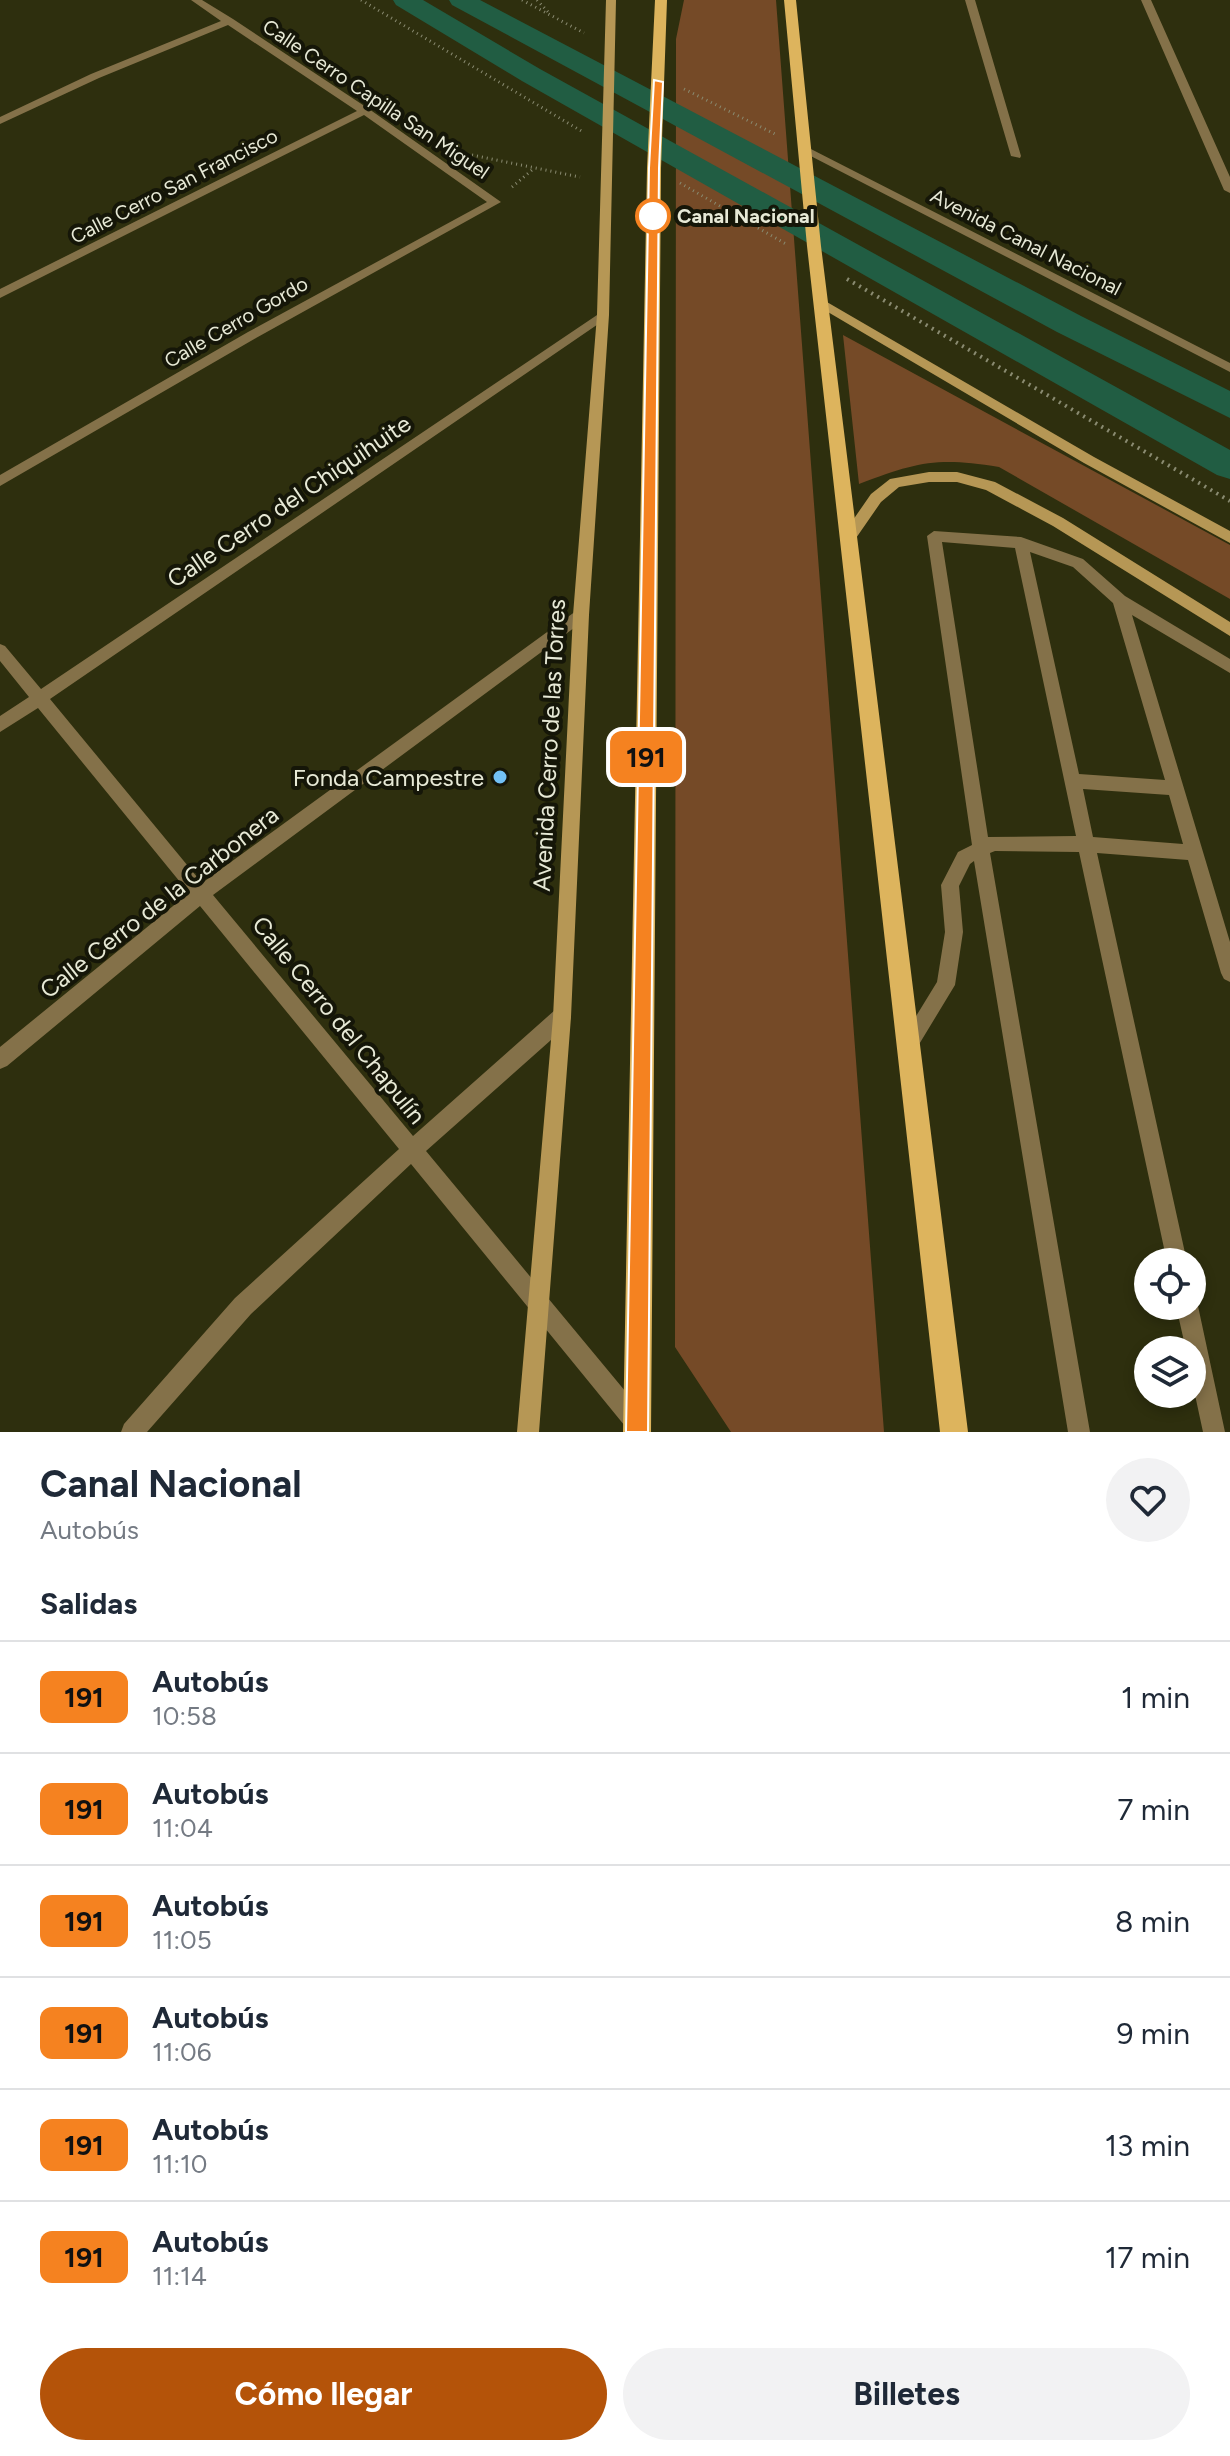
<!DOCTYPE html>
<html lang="es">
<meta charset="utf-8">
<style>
body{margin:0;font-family:Figtree,sans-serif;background:#f2f2f3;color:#1f2937;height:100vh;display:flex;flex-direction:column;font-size:30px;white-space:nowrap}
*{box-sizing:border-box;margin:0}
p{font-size:26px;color:#747a83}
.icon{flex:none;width:44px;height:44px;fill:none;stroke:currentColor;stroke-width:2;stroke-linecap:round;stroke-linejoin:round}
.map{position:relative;height:1432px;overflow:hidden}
.side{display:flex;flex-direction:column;background:#fff;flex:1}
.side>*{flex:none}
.badge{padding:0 16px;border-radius:12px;font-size:28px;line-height:52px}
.controls{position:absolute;left:1134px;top:1248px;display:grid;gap:16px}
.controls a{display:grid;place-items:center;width:72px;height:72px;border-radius:50%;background:#fff;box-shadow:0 4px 12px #0003;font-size:40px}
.map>.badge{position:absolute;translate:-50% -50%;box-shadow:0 0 0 4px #fff}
h2{padding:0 40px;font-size:30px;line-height:72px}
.round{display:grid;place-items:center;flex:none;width:84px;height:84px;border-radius:42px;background:#f2f2f3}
.head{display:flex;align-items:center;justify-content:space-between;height:136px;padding:0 40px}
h1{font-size:38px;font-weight:700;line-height:60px}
.button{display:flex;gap:16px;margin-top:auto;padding:16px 40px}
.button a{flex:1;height:92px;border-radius:48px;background:#b45309;color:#fff;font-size:32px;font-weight:700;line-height:92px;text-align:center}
.button a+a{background:#f2f2f3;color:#1f2937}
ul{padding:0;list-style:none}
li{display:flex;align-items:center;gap:24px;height:112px;padding:0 40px;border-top:2px solid #e0e1e3}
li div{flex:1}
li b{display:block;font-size:30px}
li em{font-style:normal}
li .badge{min-width:88px;font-weight:700;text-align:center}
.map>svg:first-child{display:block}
</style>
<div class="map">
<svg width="1230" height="1432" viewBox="0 0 1230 1432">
<rect width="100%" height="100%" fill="#2e2f0e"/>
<!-- green -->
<path fill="#754a27" d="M684 0H776L884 1432H731L675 1347 676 39Z
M843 335 1230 545V599L999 467C937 457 917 462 859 484Z"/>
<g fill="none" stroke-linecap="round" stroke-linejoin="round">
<!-- canal -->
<path fill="#215d43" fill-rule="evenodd" d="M393 0H423L540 69 1230 450V479L1217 475 522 81 396 5Z
M449 0H480L1081 316 1230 391V418L1057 332 452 5Z"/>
<!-- path-far1 -->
<path stroke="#8a8b71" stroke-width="3" stroke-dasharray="1 4" stroke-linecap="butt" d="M361 0 583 132
M522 0 584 33
M537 0 550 14
M684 89 775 134
M472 155 580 177
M680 183 786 244
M512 187 532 170"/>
<!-- path -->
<path stroke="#8a8b71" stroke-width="4" stroke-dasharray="2 5" stroke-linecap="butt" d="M847 279 1230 501"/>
<!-- lane -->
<path fill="#847149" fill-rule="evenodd" d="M934 531 1021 537 1083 559 1125 596 1230 659V673L1132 615 1230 942V982L1224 979 1221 973 1188 860 1097 853 1187 1262H1167L1079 852 995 851 990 853 1090 1432H1068L974 861 970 864 959 886 963 932 955 985 915 1051 908 1053 901 1051 899 1044 937 982 945 932 941 885 958 852 972 845 927 536ZM942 542 1015 548 1076 836 988 837ZM1030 552 1073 567 1113 603 1165 780 1079 774ZM1083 789 1169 795 1183 844 1093 837Z
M1192 1297 1198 1306 1225 1432H1203L1192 1381V1350H1186L1176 1306H1192Z"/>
<!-- street -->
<path fill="#847149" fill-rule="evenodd" d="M191 0H202L233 19 369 109 501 202 256 338 0 486V475L248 332 487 202 364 115 0 298V289L357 111 228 25 99 78 0 124V117L91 74 221 21Z
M965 0H975L1021 156 1020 158 1011 156Z
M1141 0H1151L1230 177V193L1224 190Z
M805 146 1230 363V372L801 151 800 149Z
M603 311 607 312V318L50 699 202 883 576 611H586L589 615 586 619 213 895 413 1136 555 1010 562 1008 569 1010 571 1017 569 1024 426 1151 645 1415 648 1423 645 1431H629L411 1164 251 1314 147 1432H121L124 1424 235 1298 399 1149 200 906 7 1066 0 1069V1047L189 893 38 708 0 732V716L29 697 0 661V644L5 646 41 689Z"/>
<!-- secondary -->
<path fill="#b69755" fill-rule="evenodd" d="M606 0H616L609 315 589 615 571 1017 539 1432H517L553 1017 573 615 597 315Z
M820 298 1094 457 1230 531V543L1084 463 816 305 814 302Z
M929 472H957L995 482 1063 518 1230 622V636L1053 526 986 490 957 482H929L899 487 881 502 854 541H844L842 537 844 533 871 494 890 479Z"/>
<!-- primary -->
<path fill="#ddb45d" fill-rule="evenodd" d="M655 0H667L661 168 651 1432H623L647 168Z
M784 0H796L821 246 968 1432H940L807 246Z"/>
</g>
<!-- line -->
<path fill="#f58220" stroke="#fff" stroke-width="2" d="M654 80 663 82 659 168 648 1432H626L649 168Z"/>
<!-- markers -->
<circle fill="#fff" stroke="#f58220" stroke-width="4" cx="653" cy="216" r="16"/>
<circle fill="#72c1f5" stroke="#151608" stroke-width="3" cx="500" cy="777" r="8"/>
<g text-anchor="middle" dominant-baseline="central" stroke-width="8" stroke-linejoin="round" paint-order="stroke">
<!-- far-street labels -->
<g font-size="20" fill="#e7e9d6" stroke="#151608">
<text transform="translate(376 99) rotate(34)">Calle Cerro Capilla San Miguel</text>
<text transform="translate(174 186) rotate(-27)">Calle Cerro San Francisco</text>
<text transform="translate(1026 242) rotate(27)">Avenida Canal Nacional</text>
<text transform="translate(236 322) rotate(-30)">Calle Cerro Gordo</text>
</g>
<!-- far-stop labels -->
<g font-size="20" font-weight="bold" fill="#e7e9d6" stroke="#151608" text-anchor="start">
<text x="677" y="216">Canal Nacional</text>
</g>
<!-- street labels -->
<g font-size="24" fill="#e7e9d6" stroke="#151608">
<text transform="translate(289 501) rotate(-34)">Calle Cerro del Chiquihuite</text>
<text transform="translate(549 745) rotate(-87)">Avenida Cerro de las Torres</text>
<text transform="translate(159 902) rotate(-38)">Calle Cerro de la Carbonera</text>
<text transform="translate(339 1020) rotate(51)">Calle Cerro del Chapulín</text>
</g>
<!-- poi labels -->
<g font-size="24" fill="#e7e9d6" stroke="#151608" text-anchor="end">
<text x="484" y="777">Fonda Campestre</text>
</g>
</g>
</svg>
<div class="controls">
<a><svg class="icon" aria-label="locate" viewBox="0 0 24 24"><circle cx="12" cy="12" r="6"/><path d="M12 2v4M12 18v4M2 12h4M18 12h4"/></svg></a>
<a><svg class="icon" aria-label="layers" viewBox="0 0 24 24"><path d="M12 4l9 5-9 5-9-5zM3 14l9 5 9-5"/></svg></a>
</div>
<b class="badge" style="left:646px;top:757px;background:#f58220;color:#111">191</b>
</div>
<section class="side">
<div class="head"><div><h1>Canal Nacional</h1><p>Autobús</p></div><a class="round"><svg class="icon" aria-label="heart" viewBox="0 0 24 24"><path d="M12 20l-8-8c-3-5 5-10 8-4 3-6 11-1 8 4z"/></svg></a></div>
<h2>Salidas</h2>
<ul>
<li><span class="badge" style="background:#f58220;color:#111">191</span><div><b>Autobús</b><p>10:58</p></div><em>1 min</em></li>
<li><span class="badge" style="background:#f58220;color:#111">191</span><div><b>Autobús</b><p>11:04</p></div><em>7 min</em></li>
<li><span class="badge" style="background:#f58220;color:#111">191</span><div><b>Autobús</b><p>11:05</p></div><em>8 min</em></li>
<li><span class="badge" style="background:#f58220;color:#111">191</span><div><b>Autobús</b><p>11:06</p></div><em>9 min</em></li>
<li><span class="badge" style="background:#f58220;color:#111">191</span><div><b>Autobús</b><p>11:10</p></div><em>13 min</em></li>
<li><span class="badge" style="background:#f58220;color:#111">191</span><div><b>Autobús</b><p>11:14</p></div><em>17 min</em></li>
</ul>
<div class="button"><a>Cómo llegar</a><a>Billetes</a></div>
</section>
